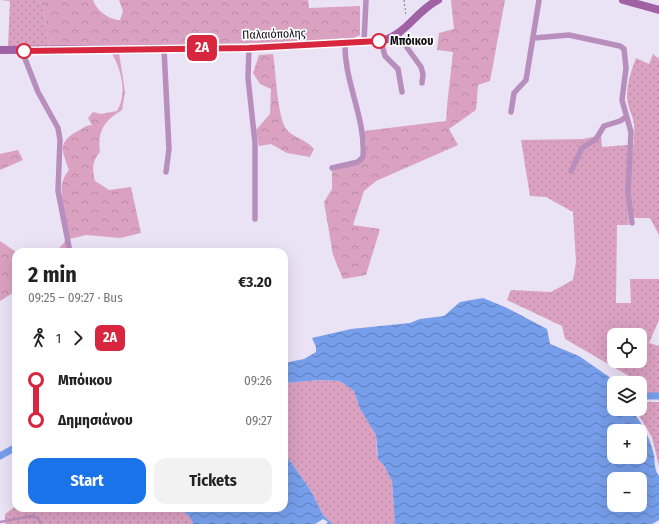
<!DOCTYPE html>
<meta charset="utf-8">
<style>
body{margin:0;font-family:"Fira Sans Condensed",sans-serif;background:#f2f2f2;color:#222;height:100vh;display:flex;flex-direction:column;font-size:15px;white-space:nowrap}
*{box-sizing:border-box;margin:0}
p{font-size:13px;color:#767676}
.icon{flex:none;width:22px;height:22px;fill:none;stroke:currentColor;stroke-width:2;stroke-linecap:round;stroke-linejoin:round}
.map{position:relative;flex:1;overflow:hidden}
.drawer{position:absolute;left:12px;top:248px;width:276px;height:264px;display:flex;flex-direction:column;background:#fff;border-radius:12px;box-shadow:0 4px 16px #0002}
.drawer>*{flex:none}
.badge{padding:0 8px;border-radius:6px;font-size:14px;line-height:26px}
.buttons{position:absolute;left:607px;top:328px;display:grid;gap:8px}
.buttons a{display:grid;place-items:center;width:40px;height:40px;border-radius:8px;background:#fff;box-shadow:0 4px 16px #0002;font-size:20px}
.map>.badge{position:absolute;translate:-50% -50%;box-shadow:0 0 0 2px #fff}
.legs{display:flex;align-items:center;gap:6px;height:44px;padding:0 16px;font-size:13px}
.legs p{margin-inline-start:auto}
.head{display:flex;align-items:center;justify-content:space-between;height:68px;padding:0 16px}
h1{font-size:22px;font-weight:700;line-height:30px}
.cta{display:flex;gap:8px;margin-top:auto;padding:8px 16px}
.cta a{flex:1;height:46px;border-radius:12px;background:#1a73e8;color:#fff;font-size:16px;font-weight:700;line-height:46px;text-align:center}
.cta a+a{background:#f2f2f2;color:#222}
ul{padding:0 16px;list-style:none}
li{display:flex;align-items:center;gap:14px;height:40px;font-size:15px}
li i{display:grid;place-items:center;width:6px;height:100%;margin:0 5px;background:currentColor}
li i::after{content:'';width:10px;height:10px;margin:-5px;border:3px solid;border-radius:50%;background:#fff}
li p{margin-inline-start:auto}
li:first-child i{background:linear-gradient(#0000 50%,currentColor 0)}
li:last-child i{background:linear-gradient(currentColor 50%,#0000 0)}
.map>svg:first-child{display:block}
</style>
<div class="map">
<svg width="659" height="524" viewBox="0 0 659 524">
<defs>
<pattern id="grass-dots" width="8" height="8" patternUnits="userSpaceOnUse"><rect width="8" height="8" fill="#daa1c1"/><path d="M2 2h.1M6 6h.1" fill="none" stroke="#ba89a5" stroke-width="1.8" stroke-linecap="round"/></pattern>
<pattern id="forest-crowns" width="20" height="18" patternUnits="userSpaceOnUse"><rect width="20" height="18" fill="#daa1c1"/><path d="M2 6a3 3 0 1 1 6 0M12 15a3 3 0 1 1 6 0" fill="none" stroke="#ba89a5"/></pattern>
<pattern id="water-waves" width="16" height="10" patternUnits="userSpaceOnUse"><rect width="16" height="10" fill="#769eea"/><path d="M0 5q4-4 8 0t8 0" fill="none" stroke="#5f7fbc"/></pattern>
</defs>
<rect width="100%" height="100%" fill="#eae2f5"/>
<!-- grass -->
<path fill="url(#grass-dots)" fill-rule="evenodd" d="M0 0H38L43 6 49 47H8L10 1Z
M653 54 659 59V235L650 218H635C620 194 637 151 634 124 633 115 627 106 627 97 627 84 631 71 636 58L649 64Z
M601 135 602 147 628 145 626 193 629 225H617L616 303H631L630 279H659V320L649 343 659 346V393H640V383H632L629 376 565 339 562 326 507 300 511 290 551 292 573 280 576 262 573 212 546 197 530 196 521 140 584 139ZM614 335H640V361H614Z
M321 380 340 381 354 391 360 409 376 435 377 455 380 461 388 471 392 481 395 524H333L323 515 311 491 284 452V383Z
M640 402H659V466L652 437 635 409H640Z
M16 506V508H180L190 517 193 524H5V514Z"/>
<!-- forest -->
<path fill="url(#forest-crowns)" d="M38 0H93C96 10 109 20 120 20L123 11 119 0H308L309 8 360 6V35L354 38 267 43 118 46 125 92 122 110C104 121 97 131 100 152 92 161 92 169 95 181L109 190 131 187 141 233 120 238 86 235 70 239 69 252H54C58 249 63 245 65 241 74 221 50 192 69 170 62 151 57 142 78 131 83 128 87 125 92 125L88 118 93 112 101 114 117 111C129 91 120 64 107 46L49 47 43 6Z
M451 0H505L490 81 478 85 476 110 449 129 458 145 376 181 364 191 353 225 380 229 366 275 343 279 333 255 324 202 332 189V171C361 163 371 166 364 131L446 121C447 98 451 75 453 52L437 50 439 33 454 29Z
M273 54C276 71 277 118 287 130 294 138 306 139 314 149L310 157 287 153 271 144 259 146 256 130 270 114 271 89 260 84 253 73 259 55Z
M18 150 23 160 0 170V154Z
M0 241 16 252V291L0 301Z"/>
<!-- water -->
<path fill="url(#water-waves)" fill-rule="evenodd" d="M483 298 505 307 547 329 550 344 579 356 618 383H614V409H629C642 420 650 439 654 455 655 462 654 470 659 476V520L652 524H395L392 481 385 467 378 459 376 435 360 409 354 391 340 381 321 380 284 383V363L304 359 316 352V347L312 338 351 329 410 323 420 319 444 316 460 302ZM614 431H640V457H614ZM614 479H640V505H614Z
M284 452 311 491 323 515 333 524H326L328 522 323 519 315 524H193L190 517 180 508H284Z"/>
<g fill="none" stroke-linecap="round" stroke-linejoin="round">
<!-- canal -->
<path stroke="#769eea" stroke-width="7" d="M640 396H659
M0 456 16 447"/>
<!-- path -->
<path stroke="#7e7985" stroke-width="1" stroke-dasharray="2 2" stroke-linecap="butt" d="M404 0 406 16"/>
<!-- service -->
<path stroke="#b88ebc" stroke-width="2.5" d="M0 522 31 516 38 518 41 524"/>
<!-- minor -->
<path stroke="#b88ebc" stroke-width="5.5" d="M398 35 421 67 423 74 422 83
M534 38 569 35 620 46 624 49 626 68 622 100 631 132 628 193 632 223
M381 41 385 56 398 69 402 92
M364 42 366 0
M249 48 248 78 255 143V219
M164 49 169 149 166 172
M22 51 38 92 58 128 60 140 58 191 70 252
M511 112 514 93 526 80 539 0
M332 168 358 162 363 157C366 118 344 82 345 43
M571 171 582 148 596 139 604 126 620 121 626 117"/>
<!-- secondary -->
<path stroke="#a061a5" stroke-width="8" d="M623 0 659 10
M0 50 249 48 381 41C406 35 416 11 438 0"/>
</g>
<g fill="none" stroke-linecap="round" stroke-linejoin="round">
<defs>
<path id="line-1" d="M24 51 249 48 379 41"/>
</defs>
<!-- line-1 casing -->
<use href="#line-1" stroke="#fff" stroke-width="9"/>
<!-- line-1 -->
<use href="#line-1" stroke="#d7263d" stroke-width="6"/>
</g>
<!-- markers -->
<g fill="#fff" stroke="#d7263d" stroke-width="2">
<circle cx="379" cy="41" r="7"/>
<circle cx="24" cy="51" r="7"/>
</g>
<g text-anchor="middle" dominant-baseline="central" stroke-width="3.5" stroke-linejoin="round" paint-order="stroke">
<!-- street labels -->
<g font-size="12" fill="#110e14" stroke="#fff">
<text transform="translate(274 34) rotate(-2)">Παλαιόπολης</text>
</g>
<!-- stop labels -->
<g font-size="12" font-weight="bold" fill="#110e14" stroke="#fff" text-anchor="start">
<text x="390" y="41">Μπόικου</text>
</g>
</g>
</svg>
<div class="buttons">
<a><svg class="icon" aria-label="locate" viewBox="0 0 24 24"><circle cx="12" cy="12" r="6"/><path d="M12 2v4M12 18v4M2 12h4M18 12h4"/></svg></a>
<a><svg class="icon" aria-label="layers" viewBox="0 0 24 24"><path d="M12 4l9 5-9 5-9-5zM3 14l9 5 9-5"/></svg></a>
<a>+</a>
<a>−</a>
</div>
<b class="badge" style="left:202px;top:48px;background:#d7263d;color:#fff">2Α</b>
<section class="drawer">
<div class="head"><div><h1>2 min</h1><p>09:25 – 09:27 · Bus</p></div><b>€3.20</b></div>
<div class="legs"><svg class="icon" aria-label="walk" viewBox="0 0 24 24"><circle cx="13" cy="4" r="2"/><path d="M13 8l-2 6 4 7M11 14l-3 7M7 12l3-4h3l4 4"/></svg>1<svg class="icon" aria-label="forward" viewBox="0 0 24 24"><path d="M9 5l7 7-7 7"/></svg><b class="badge" style="background:#d7263d;color:#fff">2Α</b></div>
<ul>
<li><i style="color:#d7263d"></i><b>Μπόικου</b><p>09:26</p></li>
<li><i style="color:#d7263d"></i><b>Δημησιάνου</b><p>09:27</p></li>
</ul>
<div class="cta"><a>Start</a><a>Tickets</a></div>
</section>
</div>
